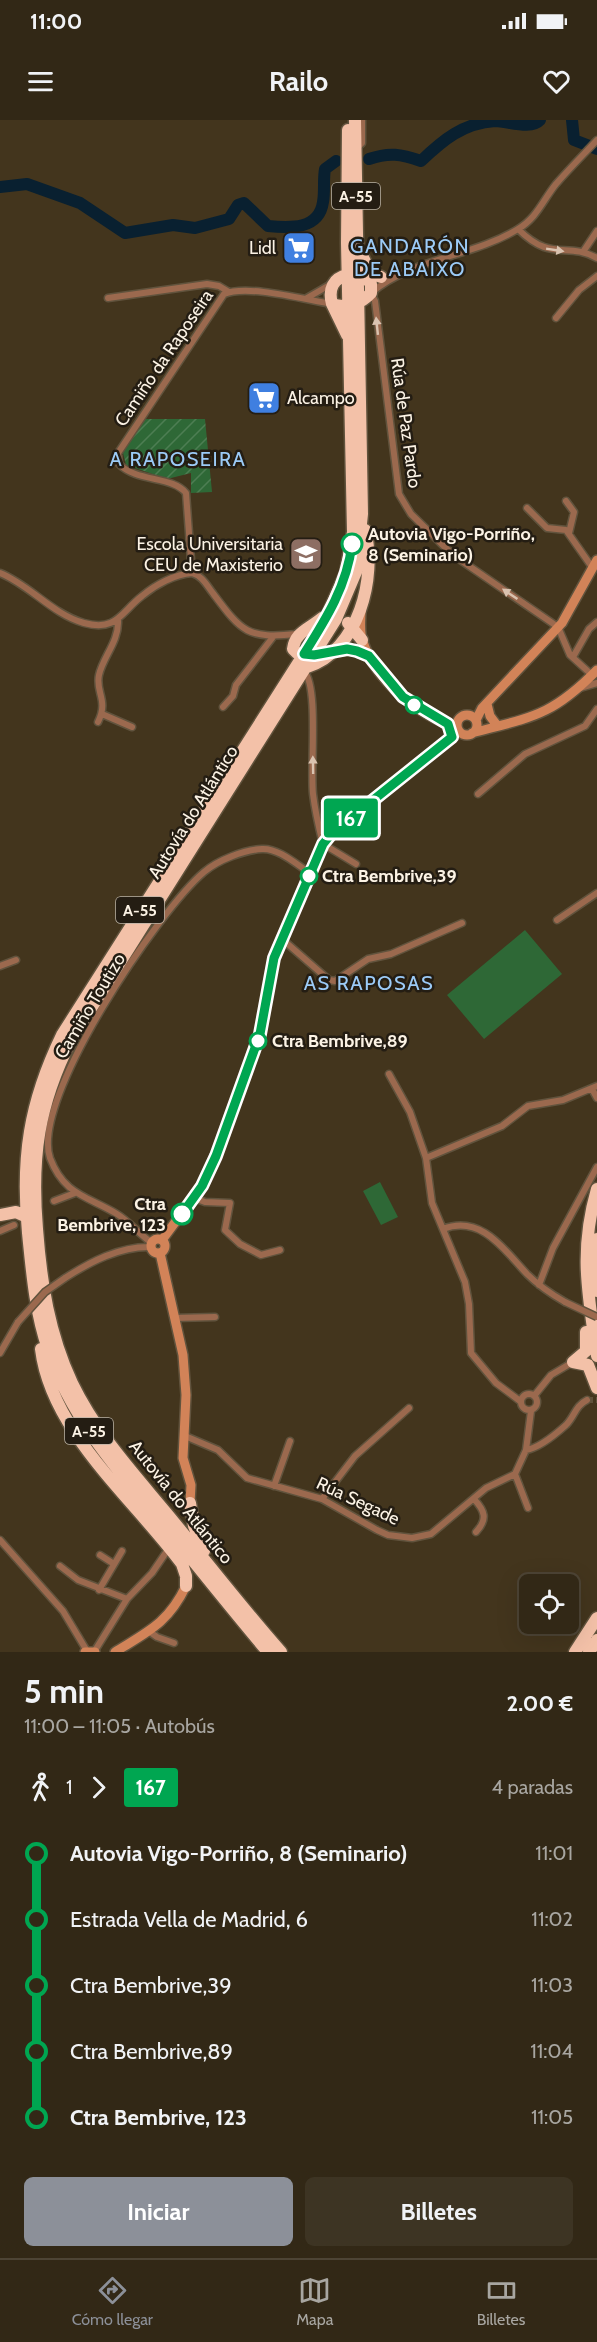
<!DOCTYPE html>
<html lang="es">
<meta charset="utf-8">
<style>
body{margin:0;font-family:Cabin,sans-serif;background:#3d3423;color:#f1f3f6;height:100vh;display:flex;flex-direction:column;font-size:22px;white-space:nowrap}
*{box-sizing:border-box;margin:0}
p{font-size:20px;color:#a8a6a1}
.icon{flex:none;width:33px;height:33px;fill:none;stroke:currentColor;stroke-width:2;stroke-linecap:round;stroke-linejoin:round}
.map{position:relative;height:1532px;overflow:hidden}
.side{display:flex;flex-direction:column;background:#322816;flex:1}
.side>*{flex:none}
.badge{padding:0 12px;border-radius:4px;font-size:21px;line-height:39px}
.controls{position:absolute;left:519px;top:1454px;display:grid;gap:12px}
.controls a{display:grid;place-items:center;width:60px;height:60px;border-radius:9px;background:#322816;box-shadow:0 6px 24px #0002,0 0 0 2px #4d4435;font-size:30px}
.map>.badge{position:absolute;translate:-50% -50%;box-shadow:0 0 0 3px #fff}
.legs{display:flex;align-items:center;gap:9px;height:66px;padding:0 24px;font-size:20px}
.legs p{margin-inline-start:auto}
.summary{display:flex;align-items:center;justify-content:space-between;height:102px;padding:0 24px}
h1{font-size:33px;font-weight:700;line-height:45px}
.action{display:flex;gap:12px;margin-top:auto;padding:12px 24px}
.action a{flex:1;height:69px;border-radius:9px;background:#8c9099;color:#fff;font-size:24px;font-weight:700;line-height:69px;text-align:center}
.action a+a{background:#3d3423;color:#f1f3f6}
ul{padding:0 24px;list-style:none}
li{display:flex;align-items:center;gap:21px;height:66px;font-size:22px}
li i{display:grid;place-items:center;width:9px;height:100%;margin:0 8px;background:currentColor}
li i::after{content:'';width:15px;height:15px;margin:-8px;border:4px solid;border-radius:50%;background:#322816}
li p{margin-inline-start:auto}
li:first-child i{background:linear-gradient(#0000 50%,currentColor 0)}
li:last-child i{background:linear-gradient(currentColor 50%,#0000 0)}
.status{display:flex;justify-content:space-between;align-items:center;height:42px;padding:0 30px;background:#322816;direction:ltr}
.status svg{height:16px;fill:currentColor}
header{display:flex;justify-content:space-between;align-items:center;height:78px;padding:0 24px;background:#322816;font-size:27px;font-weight:700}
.tabs{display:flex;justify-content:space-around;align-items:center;height:84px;border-top:2px solid #4d4435;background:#322816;font-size:16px;color:#a8a6a1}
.tabs a{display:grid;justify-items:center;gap:3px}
.tabs .on{color:#8c9099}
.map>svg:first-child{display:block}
</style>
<div class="status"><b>11:00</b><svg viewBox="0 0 49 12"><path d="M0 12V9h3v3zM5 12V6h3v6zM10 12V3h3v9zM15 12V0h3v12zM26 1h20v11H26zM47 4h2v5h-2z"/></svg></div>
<header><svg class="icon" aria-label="menu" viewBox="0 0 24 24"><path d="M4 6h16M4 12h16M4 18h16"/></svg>Railo<svg class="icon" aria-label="heart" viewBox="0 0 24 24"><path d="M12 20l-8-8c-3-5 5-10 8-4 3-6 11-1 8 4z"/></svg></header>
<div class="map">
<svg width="597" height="1532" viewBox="0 0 597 1532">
<defs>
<pattern id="garden-furrows" width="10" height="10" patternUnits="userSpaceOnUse" patternTransform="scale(1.5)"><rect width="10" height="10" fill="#2e6836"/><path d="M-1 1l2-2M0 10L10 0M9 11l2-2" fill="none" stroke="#4d7e53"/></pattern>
</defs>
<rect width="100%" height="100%" fill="#43351d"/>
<!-- garden -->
<path fill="url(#garden-furrows)" d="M145 299H205L212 372 191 373V353L167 359 126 345 123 333Z"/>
<!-- pitch -->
<path fill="#2e6836" d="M525 810 562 854 484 919 447 875Z
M380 1062 398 1097 381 1105 363 1071Z"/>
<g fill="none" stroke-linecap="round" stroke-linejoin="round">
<!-- river -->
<path stroke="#092030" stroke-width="12" d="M572 0 574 20 597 29
M369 39C389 32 401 34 421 41 443 20 463 3 495 1 508 1 531 10 540 0
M0 67 27 64 80 83 125 113 173 105 195 108 229 99 238 85 244 83 268 106C290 108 319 110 323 82 325 71 323 60 325 49L336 41"/>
<!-- street-tunnel -->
<path stroke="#5f523b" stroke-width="6" stroke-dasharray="6 3" stroke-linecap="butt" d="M587 1280H597"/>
<defs>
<path id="street" d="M356 29 362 23V0
M518 109C552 143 566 121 597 138
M583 132 597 111
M108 178 207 164 219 166 229 172
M307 178 333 163
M556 198 579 170 597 156
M566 381 574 392 569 413
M527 388 547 408 566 410 592 447
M0 453C30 465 52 494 84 503 117 512 121 492 142 476 155 465 175 454 192 453 202 456 206 464 212 472 242 512 246 519 297 514
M192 453 186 373C173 356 136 362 119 344L118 333 224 174C248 164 306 180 332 184
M573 537 589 509 597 502
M304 551C319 567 310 648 313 674 315 691 319 708 323 724L356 744
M592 555 570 535 558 507 453 435 411 394 399 374 375 181 371 173C412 138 472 137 518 109 537 98 543 80 556 64 569 49 584 34 597 20
M580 568 597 563
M223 587 233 576 236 565 273 517
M102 594 132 607
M98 602C109 580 95 572 99 555 103 537 119 521 118 501
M478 674 525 634 585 606 597 589
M557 800 597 773
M282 819 329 860 335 861 368 839 391 834 462 803
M0 846 16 840
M389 954 410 992 426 1038 432 1083 465 1162 469 1184 471 1233 496 1263 520 1281
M592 969 597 978
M426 1038 502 1006 528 986 563 980 597 966
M194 1078 205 1082 230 1083 225 1110 240 1124 261 1135 280 1130
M54 1081 75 1073
M443 1109C482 1094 505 1131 527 1154 539 1166 551 1174 565 1182
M0 1111 14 1105
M152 1123C139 1114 130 1102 117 1094 87 1076 64 1075 50 1038 30 979 159 790 204 752 218 740 244 730 262 729 279 728 297 745 310 753
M65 1158C90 1142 120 1126 151 1127
M539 1165 553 1128 597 1047
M174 1198 215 1197
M0 1233 18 1202
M521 1282a8 8 0 1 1 16 0a8 8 0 1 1-16 0Z
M534 1276 551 1255 573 1242
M185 1316 218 1330 247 1358 322 1379 377 1410 388 1415 412 1418 431 1414 486 1368 515 1354 526 1330 531 1291
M526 1330C539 1328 556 1314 566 1305 575 1296 575 1286 587 1280
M515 1354 528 1388
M274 1366 290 1321
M322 1379 355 1336 409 1288
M474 1379C485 1391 488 1399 476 1412
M0 1420 63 1491 87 1531
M100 1435 114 1444
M60 1446 78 1460 127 1479 152 1453 169 1428
M99 1470 122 1431
M150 1512 157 1517 174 1523
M94 1532 127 1479"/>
<path id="secondary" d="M361 490C361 500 359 513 363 522 376 560 418 596 457 607
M334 531 347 529 369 536
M487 584 490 596 496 604
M457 605a10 10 0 1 1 20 0a10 10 0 1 1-20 0Z
M476 600 482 588 562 503 597 440
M472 613C532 597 552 596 597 550
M151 1126a7 7 0 1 1 14 0a7 7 0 1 1-14 0Z
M162 1120 202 1066 216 1036 260 913 274 838 323 724 332 713 446 622 458 610
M160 1133 183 1235 186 1275 183 1338 191 1365 190 1383
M85 1532H95
M115 1532C149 1511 168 1503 186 1466"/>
<path id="highway" d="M359 130 371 153 381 157
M348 155 366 158 371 164V173C361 184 346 189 332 184 328 169 333 158 348 155Z
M332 184 347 215
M348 503 362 520
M309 534 297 533 293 529C295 512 309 509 322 498
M307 547C359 530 377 458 365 410
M597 1069C579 1132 588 1173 597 1236
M0 1095 16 1092 27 1097
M597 1119V1171
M41 1229C51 1312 134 1379 182 1444L186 1456V1466
M573 1242 586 1231V1212
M573 1242 588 1245 597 1268
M190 1383 194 1406 204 1431
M268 1532C234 1492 201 1450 167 1409 121 1354 71 1299 48 1229 35 1191 32 1152 28 1113 21 1038 29 983 62 915L325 501 346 453 353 412 347 123 348 10
M281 1532C242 1488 206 1441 168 1395 134 1354 96 1313 72 1263 49 1214 41 1163 37 1109 31 1038 38 985 71 920L336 499 356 452 362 394 355 0
M575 1532 597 1498
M589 1532 597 1520"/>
</defs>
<!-- street casing -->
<use href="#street" stroke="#61533d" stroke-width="9"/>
<!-- secondary casing -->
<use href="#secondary" stroke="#61533d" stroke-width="12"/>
<!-- highway casing -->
<use href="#highway" stroke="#61533d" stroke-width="15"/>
<!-- street -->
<use href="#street" stroke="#9b694e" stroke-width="6"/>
<!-- secondary -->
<use href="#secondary" stroke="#d28358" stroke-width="9"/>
<!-- highway -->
<use href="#highway" stroke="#f3c1a8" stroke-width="12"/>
<defs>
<path id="street-bridge" d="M565 1182 597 1197
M18 1202 45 1172 65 1158"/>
</defs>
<!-- street-bridge casing -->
<use href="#street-bridge" stroke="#61533d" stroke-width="9" stroke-linecap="butt"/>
<!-- street-bridge -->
<use href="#street-bridge" stroke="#9b694e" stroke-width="6"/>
</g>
<!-- one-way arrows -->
<defs><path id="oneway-solid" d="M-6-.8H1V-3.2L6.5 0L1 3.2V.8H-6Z" transform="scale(1.5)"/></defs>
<g fill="#dac3b0">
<use href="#oneway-solid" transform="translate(555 130) rotate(9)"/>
<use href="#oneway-solid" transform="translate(377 206) rotate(-96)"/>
<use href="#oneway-solid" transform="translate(510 474) rotate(-146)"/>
<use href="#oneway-solid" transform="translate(313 645) rotate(-91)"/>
</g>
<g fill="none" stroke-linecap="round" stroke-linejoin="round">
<defs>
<path id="line-1" d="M182 1094 202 1066 216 1036 260 914 274 838 323 724 332 713 452 617 448 604 403 577 369 536 357 531 347 529 314 535 304 534C326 499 347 466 352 424"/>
</defs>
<!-- line-1 casing -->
<use href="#line-1" stroke="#fff" stroke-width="14"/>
<!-- line-1 -->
<use href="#line-1" stroke="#00a651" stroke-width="9"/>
</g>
<!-- icons -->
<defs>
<symbol id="supermarket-square" viewBox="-11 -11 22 22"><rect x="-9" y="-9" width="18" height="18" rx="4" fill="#3f7fe0" stroke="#241d13"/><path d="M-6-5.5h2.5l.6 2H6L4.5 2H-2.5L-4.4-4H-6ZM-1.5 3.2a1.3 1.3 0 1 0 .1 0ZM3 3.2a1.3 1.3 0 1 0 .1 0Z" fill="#fff"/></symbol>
<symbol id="university-square" viewBox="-11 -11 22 22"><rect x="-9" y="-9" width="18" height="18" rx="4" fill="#8d6e63" stroke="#241d13"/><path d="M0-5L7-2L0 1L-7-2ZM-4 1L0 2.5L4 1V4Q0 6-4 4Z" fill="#fff"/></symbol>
</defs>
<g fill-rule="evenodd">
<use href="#supermarket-square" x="280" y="109" width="38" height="38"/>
<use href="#supermarket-square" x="245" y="259" width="38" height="38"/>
<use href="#university-square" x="287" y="415" width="38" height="38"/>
</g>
<!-- markers -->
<g fill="#fff" stroke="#00a651" stroke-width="3">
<circle cx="352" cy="424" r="10"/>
<circle cx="414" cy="585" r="8"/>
<circle cx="309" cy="756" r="8"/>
<circle cx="258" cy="921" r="8"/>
<circle cx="182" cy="1094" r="10"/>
</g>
<g text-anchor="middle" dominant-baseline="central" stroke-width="5" stroke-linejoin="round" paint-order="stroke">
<!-- shield labels -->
<g fill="#241d13" stroke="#bbb3a6" stroke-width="1.5">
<rect x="332" y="63" width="48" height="26" rx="4.5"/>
<rect x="116" y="777" width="48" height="26" rx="4.5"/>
<rect x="65" y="1298" width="48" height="26" rx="4.5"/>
</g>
<g font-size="16" font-weight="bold" fill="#fcf3e5">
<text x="356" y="76">A-55</text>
<text x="140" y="790">A-55</text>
<text x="89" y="1311">A-55</text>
</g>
<!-- poi labels -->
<g font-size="18" fill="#fcf3e5" stroke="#241d13" text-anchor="end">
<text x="276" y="128">Lidl</text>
<text x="287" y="278" text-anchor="start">Alcampo</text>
<text x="283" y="424">Escola Universitaria<tspan x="283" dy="21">CEU de Maxisterio</tspan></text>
</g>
<!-- street labels -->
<g font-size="18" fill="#fcf3e5" stroke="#241d13">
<text transform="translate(164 238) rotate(-56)">Camiño da Raposeira</text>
<text transform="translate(406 303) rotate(82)">Rúa de Paz Pardo</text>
<text transform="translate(193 692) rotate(-58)">Autovía do Atlántico</text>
<text transform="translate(90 886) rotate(-59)">Camiño Toutizo</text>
<text transform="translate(358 1381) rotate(25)">Rúa Segade</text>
<text transform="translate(181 1382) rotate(51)">Autovía do Atlántico</text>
</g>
<!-- stop labels -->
<g font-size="18" font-weight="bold" fill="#fcf3e5" stroke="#241d13" text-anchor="start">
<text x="368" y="414">Autovia Vigo-Porriño,<tspan x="368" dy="21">8 (Seminario)</tspan></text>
<text x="322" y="756">Ctra Bembrive,39</text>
<text x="272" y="921">Ctra Bembrive,89</text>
<text x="166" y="1084" text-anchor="end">Ctra<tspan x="166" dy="21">Bembrive, 123</tspan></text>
</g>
<!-- neighbourhood labels -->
<g font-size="20" letter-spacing="1.5" fill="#9ccbf7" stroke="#241d13">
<text x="410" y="126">GANDARÓN<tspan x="410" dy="23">DE ABAIXO</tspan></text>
<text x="178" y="339">A RAPOSEIRA</text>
<text x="369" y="863">AS RAPOSAS</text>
</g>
</g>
</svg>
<div class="controls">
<a><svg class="icon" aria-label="locate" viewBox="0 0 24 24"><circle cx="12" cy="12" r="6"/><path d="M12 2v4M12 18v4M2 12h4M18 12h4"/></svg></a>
</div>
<b class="badge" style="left:351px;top:698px;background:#00a651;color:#fff">167</b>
</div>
<section class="side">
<div class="summary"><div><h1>5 min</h1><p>11:00 – 11:05 · Autobús</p></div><b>2.00 €</b></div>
<div class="legs"><svg class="icon" aria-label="walk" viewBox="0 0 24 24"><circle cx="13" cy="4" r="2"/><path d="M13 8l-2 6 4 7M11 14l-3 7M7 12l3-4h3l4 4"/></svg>1<svg class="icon" aria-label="forward" viewBox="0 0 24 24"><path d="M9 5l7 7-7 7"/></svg><b class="badge" style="background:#00a651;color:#fff">167</b><p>4 paradas</p></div>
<ul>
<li><i style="color:#00a651"></i><b>Autovia Vigo-Porriño, 8 (Seminario)</b><p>11:01</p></li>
<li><i style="color:#00a651"></i><span>Estrada Vella de Madrid, 6</span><p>11:02</p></li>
<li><i style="color:#00a651"></i><span>Ctra Bembrive,39</span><p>11:03</p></li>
<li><i style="color:#00a651"></i><span>Ctra Bembrive,89</span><p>11:04</p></li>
<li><i style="color:#00a651"></i><b>Ctra Bembrive, 123</b><p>11:05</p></li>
</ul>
<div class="action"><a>Iniciar</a><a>Billetes</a></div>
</section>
<nav class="tabs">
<a class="on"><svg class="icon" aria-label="directions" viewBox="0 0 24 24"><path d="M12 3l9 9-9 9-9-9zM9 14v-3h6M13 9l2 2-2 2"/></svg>Cómo llegar</a>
<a><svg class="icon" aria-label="map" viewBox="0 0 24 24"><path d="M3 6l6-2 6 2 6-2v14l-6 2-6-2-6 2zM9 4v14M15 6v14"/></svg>Mapa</a>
<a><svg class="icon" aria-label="tickets" viewBox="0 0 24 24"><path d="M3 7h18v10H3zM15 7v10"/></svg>Billetes</a>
</nav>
